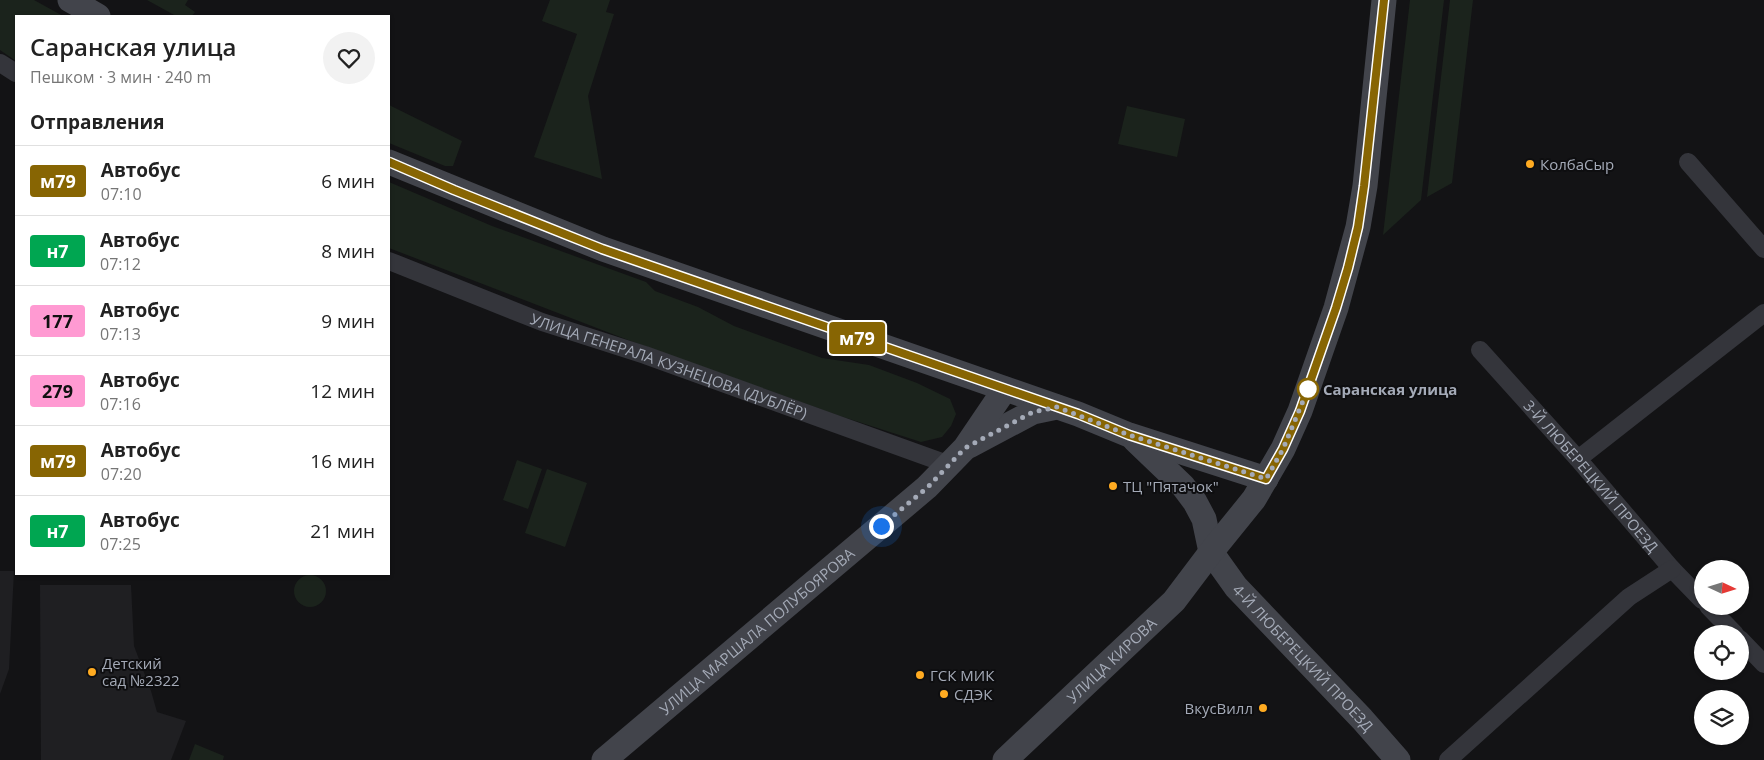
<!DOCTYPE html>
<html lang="ru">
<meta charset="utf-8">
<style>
body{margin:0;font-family:"Open Sans",sans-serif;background:#f2f2f2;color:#222;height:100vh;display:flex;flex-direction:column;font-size:19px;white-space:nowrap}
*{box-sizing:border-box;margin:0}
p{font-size:16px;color:#767676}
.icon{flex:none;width:28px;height:28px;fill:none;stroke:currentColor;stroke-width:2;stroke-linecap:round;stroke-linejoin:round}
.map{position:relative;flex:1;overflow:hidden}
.drawer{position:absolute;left:15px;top:15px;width:375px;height:560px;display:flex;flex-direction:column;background:#fff;border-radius:0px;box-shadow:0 1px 4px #0004}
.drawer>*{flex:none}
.badge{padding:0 10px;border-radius:4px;font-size:18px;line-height:32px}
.needle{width:32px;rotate:94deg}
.buttons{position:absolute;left:1694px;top:560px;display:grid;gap:10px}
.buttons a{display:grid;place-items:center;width:55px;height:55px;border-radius:50%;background:#fff;box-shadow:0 1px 4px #0004;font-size:25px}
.you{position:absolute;width:25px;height:25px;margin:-12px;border:4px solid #fff;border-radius:50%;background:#1a73e8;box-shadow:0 0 0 8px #1a73e833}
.map>.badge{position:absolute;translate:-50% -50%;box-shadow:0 0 0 2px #fff}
h2{padding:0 15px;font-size:19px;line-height:45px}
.round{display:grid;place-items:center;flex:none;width:52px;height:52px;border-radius:26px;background:#f2f2f2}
.head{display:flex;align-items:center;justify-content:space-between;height:85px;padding:0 15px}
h1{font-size:24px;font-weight:600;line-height:38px}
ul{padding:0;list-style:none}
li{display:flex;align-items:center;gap:15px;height:70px;padding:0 15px;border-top:1px solid #e0e0e0}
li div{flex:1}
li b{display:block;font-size:19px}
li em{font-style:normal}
li .badge{min-width:55px;font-weight:700;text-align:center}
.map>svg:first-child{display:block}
</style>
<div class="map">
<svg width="1764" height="760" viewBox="0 0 1764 760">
<rect width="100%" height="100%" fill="#131315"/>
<!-- built -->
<path fill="#1f1f22" d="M0 571H14L9 669 0 694Z
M40 585H131L134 646 151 691 157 712 186 721 171 760H41Z"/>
<!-- green -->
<path fill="#1b231c" d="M0 0H34L63 16H16V61L0 50Z
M147 0H188L185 5 195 12 192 16H176Z
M550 0H610L606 12 614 14 588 96 602 179 534 157 577 34 542 21Z
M1410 0H1444L1421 200 1383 235Z
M1450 0H1473L1452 183 1427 197Z
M389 105 462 141 453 166H445L389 143Z
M1127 106 1185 119 1177 157 1118 144Z
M389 182 492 226 646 282 655 291 698 307 734 326 822 358 869 365 917 383 950 399 956 414 951 426 942 437 921 442 837 415 628 340 389 248Z
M517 460 542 469 528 509 503 500Z
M547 469 587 483 565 547 525 533Z
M294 591a16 16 0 1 1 32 0a16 16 0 1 1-32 0Z
M195 744 224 756 223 760H189Z"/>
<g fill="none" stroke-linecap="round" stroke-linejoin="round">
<!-- street -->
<g stroke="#34353b" stroke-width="18">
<path d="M0 63 16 73"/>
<path d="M1688 162 1764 249"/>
<path id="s1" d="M389 261 542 322 645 355 950 465"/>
<path id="s2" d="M1480 350 1578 459 1672 569 1702 600"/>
<path d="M1578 459 1764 313"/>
<path d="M1708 606 1735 634"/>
<path d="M1740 639 1764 664"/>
<path d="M1448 760 1629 597 1672 569"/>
</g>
<!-- secondary -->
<g stroke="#42444b" stroke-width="25">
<path d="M70 0 98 16"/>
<path d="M389 162 603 249 1078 414 1129 435 1266 479"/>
<path id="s3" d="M1135 440 1183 486 1195 502 1204 519 1211 552 1236 587 1362 719 1398 760"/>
<path d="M969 446 1033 412 1057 407"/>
<path id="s4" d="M604 760 927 487 965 448 1005 389"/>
<path id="s5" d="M1005 760 1174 601 1211 552 1254 499 1283 449 1300 411 1336 308 1358 227 1365 186 1384 0"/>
</g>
</g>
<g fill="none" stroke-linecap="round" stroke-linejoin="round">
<defs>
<path id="line" d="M389 162 454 190 602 249 1078 414 1129 435 1266 479 1283 449 1300 411 1336 308 1348 268 1358 227 1364 186 1384 0"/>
</defs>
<!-- line casing -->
<use href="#line" stroke="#fff" stroke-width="11"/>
<!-- line -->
<use href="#line" stroke="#876503" stroke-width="8"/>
<!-- walk -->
<path stroke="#a4aab7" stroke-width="5" stroke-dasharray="0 9" d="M881 526 927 488 965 448 1033 412 1057 407 1129 435 1266 479 1283 449 1308 389"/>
</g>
<!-- markers -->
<g fill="#ffab21" stroke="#0e0e10" stroke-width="2">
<circle cx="1530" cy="164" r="5"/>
<circle cx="1113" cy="486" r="5"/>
<circle cx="92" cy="672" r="5"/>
<circle cx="920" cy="675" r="5"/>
<circle cx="944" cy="694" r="5"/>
<circle cx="1263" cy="708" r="5"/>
</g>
<circle fill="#fff" stroke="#876503" stroke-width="2.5" cx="1308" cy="389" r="10"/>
<g text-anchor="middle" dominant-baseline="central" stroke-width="4" stroke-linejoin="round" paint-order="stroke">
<!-- poi labels -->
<g font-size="15" fill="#a4aab7" stroke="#0e0e10" text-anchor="start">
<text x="1540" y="164">КолбаСыр</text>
<text x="1123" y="486">ТЦ "Пятачок"</text>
<text x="102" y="663">Детский<tspan x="102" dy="17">сад №2322</tspan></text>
<text x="930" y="675">ГСК МИК</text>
<text x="954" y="694">СДЭК</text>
<text x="1253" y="708" text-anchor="end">ВкусВилл</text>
</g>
<!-- street labels -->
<g font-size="15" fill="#a4aab7" stroke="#0e0e10">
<text stroke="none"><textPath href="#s1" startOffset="299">УЛИЦА ГЕНЕРАЛА КУЗНЕЦОВА (ДУБЛЁР)</textPath></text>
<text stroke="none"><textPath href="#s2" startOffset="168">3-Й ЛЮБЕРЕЦКИЙ ПРОЕЗД</textPath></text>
<text stroke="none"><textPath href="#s4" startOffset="200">УЛИЦА МАРШАЛА ПОЛУБОЯРОВА</textPath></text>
<text stroke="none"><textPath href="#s3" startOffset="280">4-Й ЛЮБЕРЕЦКИЙ ПРОЕЗД</textPath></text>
<text stroke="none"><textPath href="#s5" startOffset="146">УЛИЦА КИРОВА</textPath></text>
</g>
<!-- stop labels -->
<g font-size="15" font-weight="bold" fill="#a4aab7" stroke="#0e0e10" text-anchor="start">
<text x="1323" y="389">Саранская улица</text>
</g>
</g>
</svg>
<div class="buttons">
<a><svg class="needle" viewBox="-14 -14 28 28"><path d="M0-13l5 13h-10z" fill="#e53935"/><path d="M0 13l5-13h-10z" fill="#767676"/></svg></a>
<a><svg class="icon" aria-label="locate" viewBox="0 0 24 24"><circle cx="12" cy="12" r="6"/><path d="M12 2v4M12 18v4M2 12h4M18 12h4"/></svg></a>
<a><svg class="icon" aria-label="layers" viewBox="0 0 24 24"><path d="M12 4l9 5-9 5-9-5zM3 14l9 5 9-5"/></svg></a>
</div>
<div class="you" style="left:881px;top:526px"></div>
<b class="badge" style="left:857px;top:338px;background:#876503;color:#fff">м79</b>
<section class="drawer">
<div class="head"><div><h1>Саранская улица</h1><p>Пешком · 3 мин · 240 m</p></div><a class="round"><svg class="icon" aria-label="heart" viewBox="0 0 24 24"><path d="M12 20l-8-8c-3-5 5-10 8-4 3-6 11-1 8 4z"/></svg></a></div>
<h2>Отправления</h2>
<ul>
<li><span class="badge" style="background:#876503;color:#fff">м79</span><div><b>Автобус</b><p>07:10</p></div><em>6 мин</em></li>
<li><span class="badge" style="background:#00a651;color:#fff">н7</span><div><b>Автобус</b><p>07:12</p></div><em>8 мин</em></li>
<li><span class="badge" style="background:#ff9ad2;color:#111">177</span><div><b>Автобус</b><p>07:13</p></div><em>9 мин</em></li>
<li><span class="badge" style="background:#ff9ad2;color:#111">279</span><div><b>Автобус</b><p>07:16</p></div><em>12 мин</em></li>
<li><span class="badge" style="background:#876503;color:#fff">м79</span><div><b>Автобус</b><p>07:20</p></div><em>16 мин</em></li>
<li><span class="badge" style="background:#00a651;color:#fff">н7</span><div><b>Автобус</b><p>07:25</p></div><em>21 мин</em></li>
</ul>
</section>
</div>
